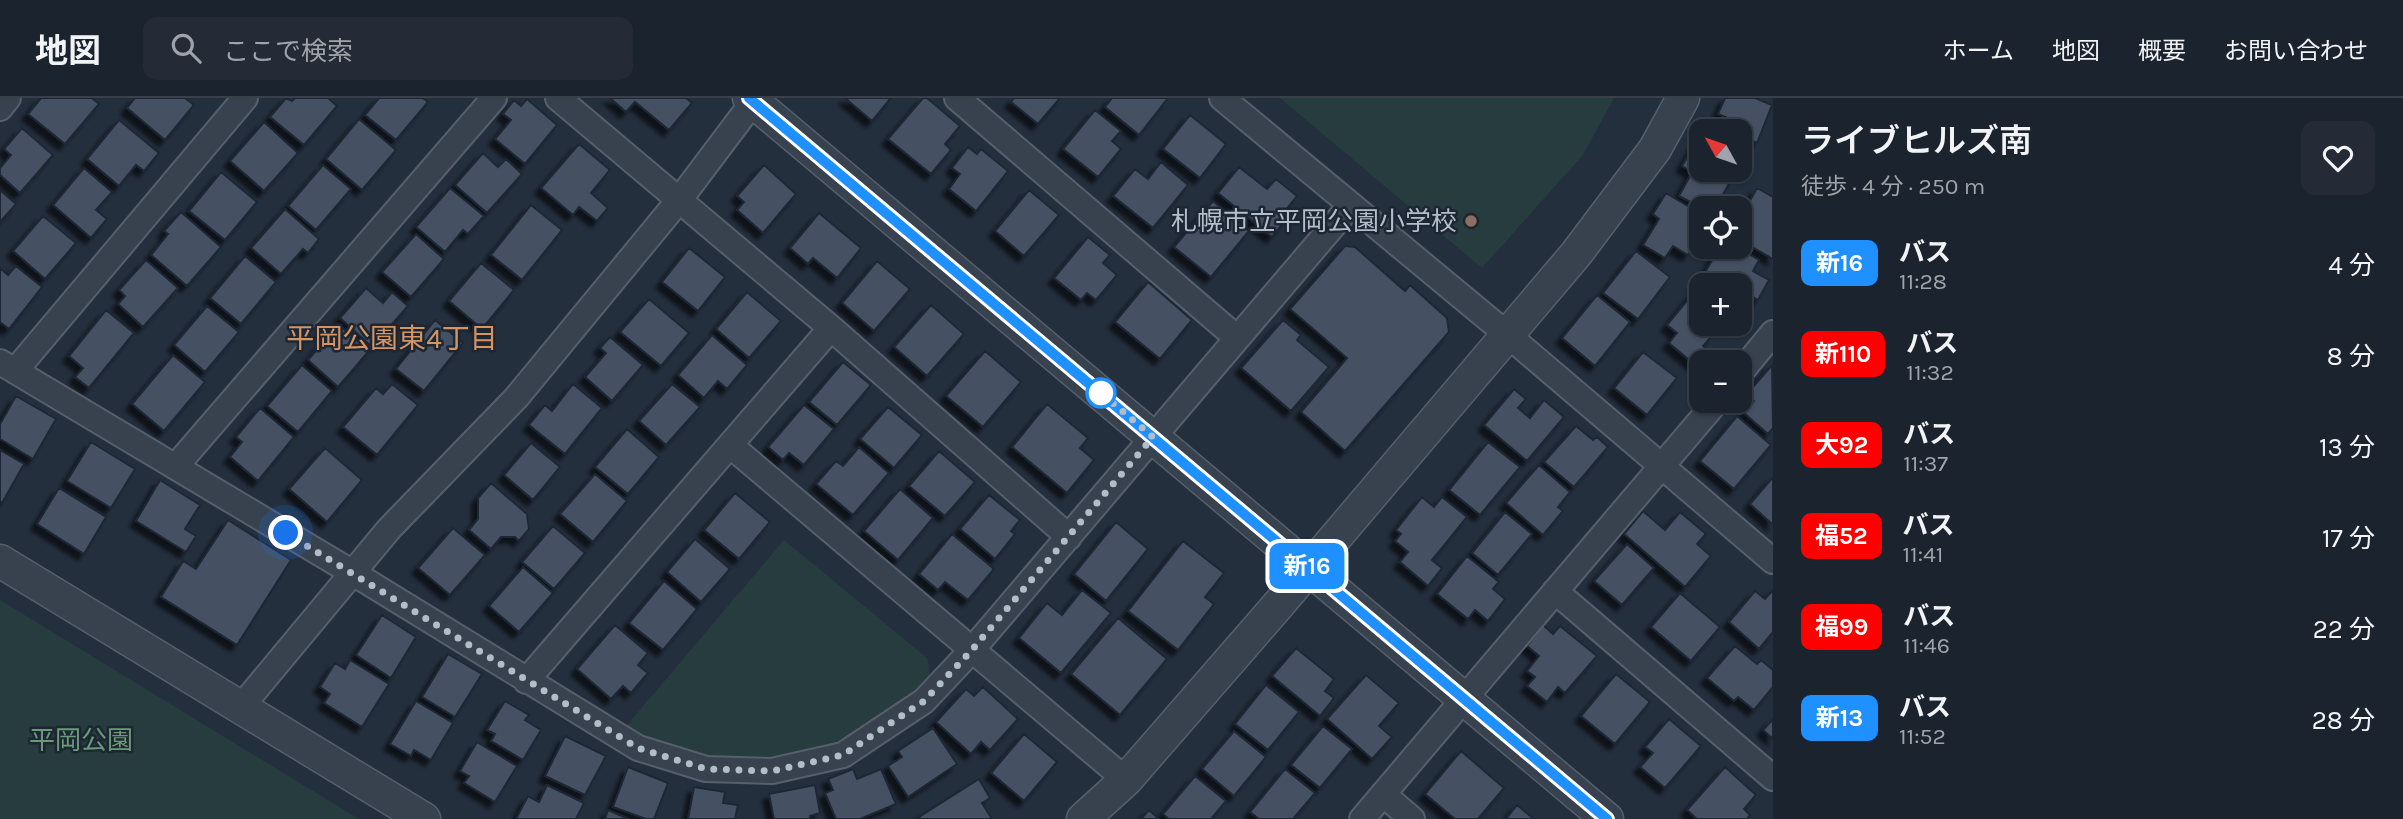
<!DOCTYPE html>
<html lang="ja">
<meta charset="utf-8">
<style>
body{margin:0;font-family:Karla,"Noto Sans JP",sans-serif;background:#242b36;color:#f1f3f6;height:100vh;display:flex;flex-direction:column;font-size:26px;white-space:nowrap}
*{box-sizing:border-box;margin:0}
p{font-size:23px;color:#a0a4aa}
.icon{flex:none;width:38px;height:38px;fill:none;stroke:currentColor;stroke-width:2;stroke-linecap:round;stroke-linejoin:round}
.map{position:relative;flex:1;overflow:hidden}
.details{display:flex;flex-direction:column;background:#1b232e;width:630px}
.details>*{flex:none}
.badge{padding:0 14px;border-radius:10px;font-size:24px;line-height:46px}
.needle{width:46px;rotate:310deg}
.buttons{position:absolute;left:1689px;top:21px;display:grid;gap:14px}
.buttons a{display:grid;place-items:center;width:63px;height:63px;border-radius:14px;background:#1b232e;box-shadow:0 2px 5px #0004,0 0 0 2px #39404a;font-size:35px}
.you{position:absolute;width:35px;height:35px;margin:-18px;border:5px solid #fff;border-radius:50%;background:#1a73e8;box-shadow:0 0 0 10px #1a73e833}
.map>.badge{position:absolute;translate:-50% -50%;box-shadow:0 0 0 4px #fff}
.round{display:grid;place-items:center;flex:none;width:74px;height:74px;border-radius:14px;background:#242b36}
.summary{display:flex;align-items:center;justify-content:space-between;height:119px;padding:0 28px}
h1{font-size:33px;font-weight:600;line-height:52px}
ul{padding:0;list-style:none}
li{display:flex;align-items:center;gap:21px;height:91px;padding:0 28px}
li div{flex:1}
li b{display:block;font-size:26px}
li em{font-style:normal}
li .badge{min-width:77px;font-weight:700;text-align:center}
header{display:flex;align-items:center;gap:42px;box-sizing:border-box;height:98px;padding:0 35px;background:#1b232e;border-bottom:2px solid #39404a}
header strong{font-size:33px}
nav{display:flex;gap:38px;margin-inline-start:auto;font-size:24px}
.search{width:490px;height:63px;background:#242b36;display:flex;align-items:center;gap:18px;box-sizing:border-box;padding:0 24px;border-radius:14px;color:#a0a4aa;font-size:26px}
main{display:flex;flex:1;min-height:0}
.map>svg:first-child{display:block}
</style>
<header>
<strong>地図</strong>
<div class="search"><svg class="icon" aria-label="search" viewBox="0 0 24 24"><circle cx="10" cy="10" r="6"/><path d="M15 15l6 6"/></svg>ここで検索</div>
<nav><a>ホーム</a><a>地図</a><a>概要</a><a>お問い合わせ</a></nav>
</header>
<main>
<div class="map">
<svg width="1773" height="721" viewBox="0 0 1773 721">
<defs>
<filter id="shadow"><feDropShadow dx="-6" dy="6" stdDeviation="2" flood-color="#0009"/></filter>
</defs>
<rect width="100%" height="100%" fill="#242f3e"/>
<!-- green -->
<path fill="#263c3f" d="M1280 0H1614L1583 57 1482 170Z
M784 442 927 560 930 576 912 596 871 625 826 652 787 663H724L666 655 623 632Z
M0 502 359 721H0Z"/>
<!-- building -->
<path fill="#455162" stroke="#1f2835" stroke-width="2" filter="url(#shadow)" d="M41 0H92L99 6 65 46 28 16Z
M135 0H185L194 7 165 42 127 10Z
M286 0 292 3 295 0H328L337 8 304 47 270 19Z
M379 0H423L428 4 396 42 365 17Z
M610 0H686L692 5 669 32 635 4 626 14Z
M845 0H891L872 23Z
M923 0H927L960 28 945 46 951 52 931 76 888 41Z
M1014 0H1060L1038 26 1011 4Z
M1112 0H1168L1139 37 1105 9Z
M1725 0H1755L1772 7 1757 45 1740 38V33L1722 31 1726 19 1718 16Z
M527 1 557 27 525 66 495 41 511 22 503 16 514 2 521 8Z
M1095 12 1121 33 1112 43 1121 51 1098 79 1063 51Z
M1190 17 1226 46 1200 80 1163 51Z
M359 21 396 52 362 92 326 61Z
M119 22 159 55 144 73 136 67 119 88 87 61Z
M264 24 298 55 264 93 230 63Z
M22 30 53 57 20 95 0 77V70L11 57 4 51Z
M1697 43 1701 46V72H1737L1715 110H1702L1679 98 1692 74 1682 68Z
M579 46 610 72 591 95 608 110 597 123 579 109 573 117 541 90Z
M968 49 977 56 981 51 1008 73 976 113 949 91 960 76 952 70Z
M483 55 498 69 506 61 522 76 487 115 455 87Z
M1161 64 1188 87 1153 130 1113 98 1135 71 1148 81Z
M323 67 351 91 316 132 288 108Z
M764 67 796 96 763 135 737 112 744 104 737 98Z
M1239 69 1267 91 1276 81 1297 98 1281 118 1286 121 1272 139 1218 95Z
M84 70 112 94 96 112 107 121 91 140 53 107Z
M221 74 257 104 225 142 189 113Z
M450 90 484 118 468 136 463 132 445 154 416 129Z
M1757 90 1773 99V161L1740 142V121Z
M0 92 16 106 0 124Z
M1029 92 1059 117 1024 158 995 133Z
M1666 95 1701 116V135L1688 157 1673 148 1665 160 1643 147 1659 121 1653 116Z
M1213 103 1249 133 1211 179 1174 149Z
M531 107 562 132 522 182 491 157Z
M285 111 319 141 308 155 303 151 281 176 251 150Z
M181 114 221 149 187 188 151 157 168 136 164 133Z
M819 115 861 150 837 180 813 160 808 166 790 150Z
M43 118 76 145 45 181 13 153Z
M416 136 444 161 411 199 382 174Z
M1088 139 1110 157 1103 165 1117 177 1096 202 1087 195 1081 202 1054 180Z
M1345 148 1355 149 1405 193 1410 187 1447 220 1449 234 1345 353 1301 314 1347 260 1290 211Z
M1720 149H1737L1759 162 1753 173 1769 182 1758 202 1741 192 1740 196V187L1698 186Z
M689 150 725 179 698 213 662 184Z
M1636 153 1670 179 1638 221 1603 195Z
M245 158 276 184 241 226 210 200Z
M146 162 178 190 143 229 118 206 125 198 119 192Z
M877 163 910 191 874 233 842 205Z
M481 165 514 192 482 231 449 203Z
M16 168 42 189 9 231 0 224V170L8 177Z
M1148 184 1192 222 1160 261 1115 224Z
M366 190 383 205 392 194 408 208 372 249 340 220Z
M747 194 781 223 749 260 716 231Z
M1694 194 1701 200V226H1715L1708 234 1712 238 1703 248 1715 258 1709 264H1701V272L1669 245 1677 235 1667 227Z
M1597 197 1630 224 1595 268 1562 240Z
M649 201 689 235 661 268 620 234Z
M931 207 964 236 927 278 894 249Z
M207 208 239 234 205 274 174 247Z
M106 212 134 235 89 290 75 279 83 270 69 258Z
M435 222 463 245 424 293 396 271Z
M1283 222 1301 237 1297 242 1329 269 1291 313 1241 270Z
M338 226 369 253 338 289 308 262Z
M712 237 747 267 727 291 718 283 704 300 678 277Z
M610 239 643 267 612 303 585 279 606 255 600 250Z
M985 253 1021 284 983 329 946 298Z
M1643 254 1677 280 1647 317 1614 290Z
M173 257 205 284 164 333 132 306Z
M843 264 871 287 837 327 809 304Z
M302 267 332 293 298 334 267 308Z
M1772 267 1773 330 1768 336 1744 315 1754 303 1747 296Z
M392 286 418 307 377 357 343 329 376 290 383 296Z
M573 286 602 310 565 356 529 327 545 307 552 313Z
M672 286 700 309 666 347 639 323Z
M1514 291 1526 301 1518 310 1530 320 1544 302 1564 319 1527 363 1484 327Z
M16 298 56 321 33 361 0 341V326Z
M1047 306 1088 340 1080 350 1094 362 1067 395 1012 349Z
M804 307 834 331 804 367 789 355 783 362 768 349Z
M888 309 922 337 894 370 860 341Z
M260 310 294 339 258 383 230 359 242 344 236 339Z
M1737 318 1771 347 1734 391 1700 363Z
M1576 328 1593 342 1597 339 1608 349 1574 389 1544 364Z
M627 331 659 359 628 396 595 369Z
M91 344 135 371 111 410 67 383Z
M1488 344 1520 369 1480 417 1449 392Z
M531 345 560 369 533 402 504 377Z
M859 349 889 375 853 417 816 386 836 363 843 368Z
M325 350 362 382 327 424 289 391Z
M0 352 24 366 2 405 0 404Z
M939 353 975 384 945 418 909 388Z
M1539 367 1570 394 1558 409 1563 413 1543 437 1506 405Z
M595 376 627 403 593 444 560 416Z
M1773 379V427L1750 406Z
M160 382 200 407 185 431 196 438 186 454 136 423Z
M491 385 527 416 529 431 519 443 515 439H501L491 451 469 432 478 421V400Z
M59 390 106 419 84 456 37 426Z
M900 391 933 420 898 462 864 433Z
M735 395 770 424 739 461 704 432Z
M989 397 1020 422 1011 433 1015 436 995 461 960 431Z
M1422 399 1434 409 1442 399 1467 419 1432 462 1442 470 1428 488 1400 464 1408 454 1395 443 1401 436 1396 432Z
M1643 413 1665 432 1680 414 1706 436 1697 446 1711 458 1685 489 1624 436Z
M1505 414 1532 436 1498 477 1472 455Z
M228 422 291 462 237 547 161 499 183 463 196 471Z
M1116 424 1148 451 1106 503 1074 476Z
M553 428 585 455 554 491 522 464Z
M453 430 485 457 450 497 418 470Z
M952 436 994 471 968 502 945 484 938 492 919 476Z
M695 441 730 471 701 504 667 474Z
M1183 443 1224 475 1205 499 1214 506 1178 552 1128 513Z
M1627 446 1654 470 1622 507 1594 483Z
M1467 458 1499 484 1493 491 1505 501 1488 523 1475 512 1468 521 1437 496Z
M523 469 553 495 519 534 489 508Z
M664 483 697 511 663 552 629 525Z
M1082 492 1111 515 1061 575 1019 540 1047 505 1062 517Z
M1773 492V534L1759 551 1729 524 1755 493 1765 501Z
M1680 495 1720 529 1691 563 1651 529Z
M382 517 416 539 391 580 356 557Z
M1118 520 1167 561 1120 617 1071 576Z
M615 527 648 555 638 567 648 575 631 595 623 588 611 601 577 571Z
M1543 527 1553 536 1560 528 1597 558 1565 595 1558 589 1547 604 1527 588 1535 579 1527 573 1539 558 1527 548Z
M1735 548 1757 566 1761 562 1773 572V589L1754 612 1738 599 1734 603 1707 580Z
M1296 550 1334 581 1325 593 1334 600 1320 618 1272 578Z
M448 556 482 576 455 619 422 599Z
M350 562 389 586 362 629 324 605 330 596 320 589 335 565 345 571Z
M1616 576 1650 604 1615 646 1581 618Z
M1366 577 1399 605 1379 628 1392 639 1372 661 1327 621Z
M1266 587 1299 614 1268 652 1235 626Z
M983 589 1018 621 990 652 981 644 971 656 936 624 966 591 974 598Z
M416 603 453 625 431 662 414 652 411 658 390 646Z
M505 603 529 617 525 622 541 632 523 662 491 643 495 636 487 632Z
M1669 621 1701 648 1665 690 1640 669 1653 655 1645 649Z
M1773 621V641L1763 632Z
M1323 628 1352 651 1320 690 1291 667Z
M933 630 957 666 908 699 888 668 902 659 898 653Z
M1234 633 1266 659 1234 698 1202 671Z
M1024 636 1057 664 1024 703 991 675Z
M565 638 606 658 585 697 545 678Z
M477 644 517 668 495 704 464 685 469 678 460 673Z
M1461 653 1504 690 1478 721H1455L1425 696Z
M628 669 668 685 654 721H646L613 709Z
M1725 669 1756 697 1744 711 1750 717 1747 721H1697L1687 712Z
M853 671 857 681 881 671 896 706 860 721H836L825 695 833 692 828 681Z
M1285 671 1315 695 1293 721H1259L1250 714Z
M1195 678 1226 703 1211 721H1169L1163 716Z
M979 681 990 700 982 705 992 721H921L919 719Z
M547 687 584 705 576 721H516L528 698 539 704Z
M815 687 820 715 810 718V721H774L769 696Z
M694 689 725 694 723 705 738 707 735 721H688Z
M1517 707 1534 721H1506Z
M608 712 629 721H605Z
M1149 712 1159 721H1141Z"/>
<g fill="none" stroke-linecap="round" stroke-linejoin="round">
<defs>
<path id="minor" d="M558 0 831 230 1069 439
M957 0 1237 240
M1222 0 1509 238 1773 463
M0 10 8 0
M0 264 353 475 638 650 706 671 772 673 843 657 924 603 971 553 1350 108
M15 273 245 0
M1740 275 1773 235
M731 348 1126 682
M176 368 494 0
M1555 493 1773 680
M526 583 831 230
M241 609 389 431 516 300 680 101 756 0
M1383 696 1412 721
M1362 721 1717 303"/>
<path id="tertiary" d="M749 0 1607 721
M0 463 424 721
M1083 721 1126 682 1279 506 1576 156 1655 51 1683 0"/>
</defs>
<!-- minor casing -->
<use href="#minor" stroke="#565f6c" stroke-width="28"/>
<!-- tertiary casing -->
<use href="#tertiary" stroke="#565f6c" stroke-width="35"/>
<!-- minor -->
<use href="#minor" stroke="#38414e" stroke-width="24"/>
<!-- tertiary -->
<use href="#tertiary" stroke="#38414e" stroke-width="32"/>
</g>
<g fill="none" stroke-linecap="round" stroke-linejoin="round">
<defs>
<path id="line" d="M749 0 1607 721"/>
</defs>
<!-- line casing -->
<use href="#line" stroke="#fff" stroke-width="16"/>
<!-- line -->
<use href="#line" stroke="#1e90ff" stroke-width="10"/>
<!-- walk -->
<path stroke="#b4bcc9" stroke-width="7" stroke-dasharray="0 12.6" d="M286 435 638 650 706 671 772 673 843 657 924 603 971 553 1153 339 1101 295"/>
</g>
<!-- markers -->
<circle fill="#8d6e63" stroke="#1d2633" stroke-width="2.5" cx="1471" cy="123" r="7"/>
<circle fill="#fff" stroke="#1e90ff" stroke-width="3.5" cx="1101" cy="295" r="14"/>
<g text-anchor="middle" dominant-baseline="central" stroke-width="5" stroke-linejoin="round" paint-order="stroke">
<!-- poi labels -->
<g font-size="26" fill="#b4bcc9" stroke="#1d2633" text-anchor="end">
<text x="1457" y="123">札幌市立平岡公園小学校</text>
</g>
<!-- park labels -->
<g font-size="26" fill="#6b9a76" stroke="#1d2633">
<text x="81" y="642">平岡公園</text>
</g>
<!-- neighbourhood labels -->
<g font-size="28" fill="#d59563" stroke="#1d2633">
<text x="392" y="240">平岡公園東4丁目</text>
</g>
</g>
</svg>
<div class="buttons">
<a><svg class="needle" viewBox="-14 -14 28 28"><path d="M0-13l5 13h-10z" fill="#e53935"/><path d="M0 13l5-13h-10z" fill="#a0a4aa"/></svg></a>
<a><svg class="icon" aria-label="locate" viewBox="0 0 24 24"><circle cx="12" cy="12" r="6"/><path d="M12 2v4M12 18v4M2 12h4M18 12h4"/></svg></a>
<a>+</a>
<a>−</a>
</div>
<div class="you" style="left:286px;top:435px"></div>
<b class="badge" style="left:1307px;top:468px;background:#1e90ff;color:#fff">新16</b>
</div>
<section class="details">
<div class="summary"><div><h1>ライブヒルズ南</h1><p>徒歩 · 4 分 · 250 m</p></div><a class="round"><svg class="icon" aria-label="heart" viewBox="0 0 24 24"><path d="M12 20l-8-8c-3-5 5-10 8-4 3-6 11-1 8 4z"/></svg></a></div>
<ul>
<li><span class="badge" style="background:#1e90ff;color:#fff">新16</span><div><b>バス</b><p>11:28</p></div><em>4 分</em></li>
<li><span class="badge" style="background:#f00;color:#fff">新110</span><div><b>バス</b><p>11:32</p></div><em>8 分</em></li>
<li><span class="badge" style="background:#f00;color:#fff">大92</span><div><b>バス</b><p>11:37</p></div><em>13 分</em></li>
<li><span class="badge" style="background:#f00;color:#fff">福52</span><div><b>バス</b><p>11:41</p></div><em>17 分</em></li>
<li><span class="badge" style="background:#f00;color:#fff">福99</span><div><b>バス</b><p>11:46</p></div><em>22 分</em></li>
<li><span class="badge" style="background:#1e90ff;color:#fff">新13</span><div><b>バス</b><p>11:52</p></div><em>28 分</em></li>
</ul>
</section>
</main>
